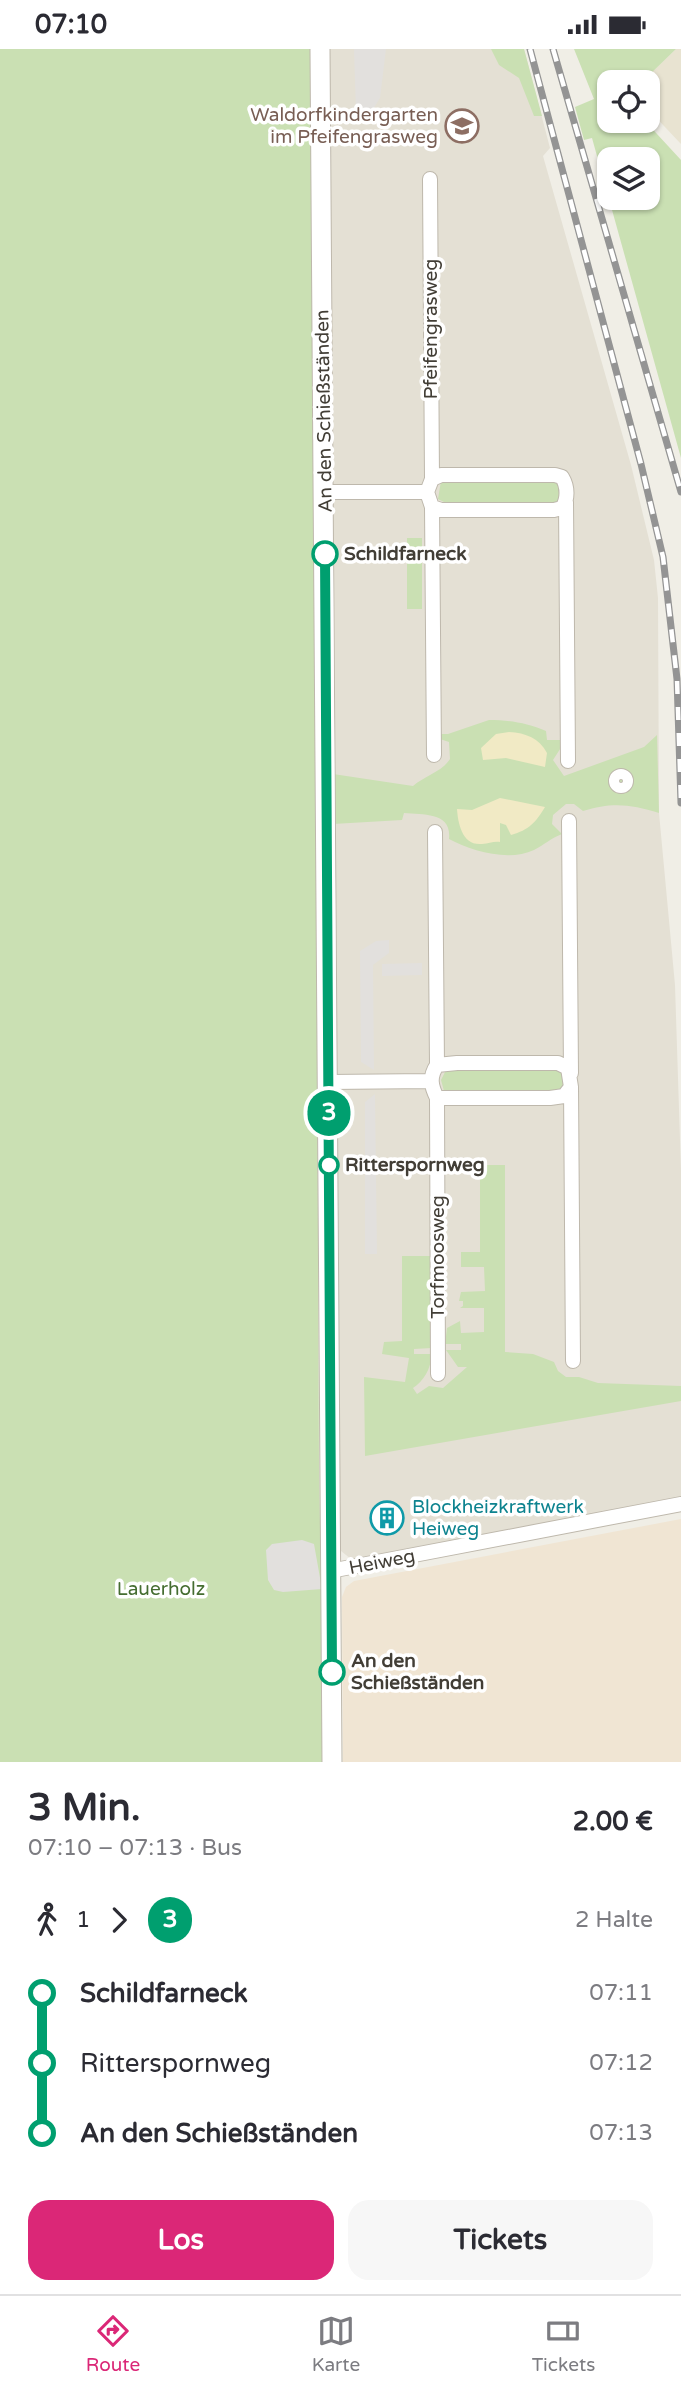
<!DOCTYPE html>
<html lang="de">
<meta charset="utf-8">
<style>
body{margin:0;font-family:"Varela Round",sans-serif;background:#f7f7f7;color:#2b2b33;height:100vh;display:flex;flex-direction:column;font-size:26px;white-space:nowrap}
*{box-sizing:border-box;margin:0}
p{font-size:23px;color:#7c7c81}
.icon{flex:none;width:38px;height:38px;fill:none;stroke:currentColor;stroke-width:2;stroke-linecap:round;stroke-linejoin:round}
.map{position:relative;height:1713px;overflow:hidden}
.panel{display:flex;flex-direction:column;background:#fff;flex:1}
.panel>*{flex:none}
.badge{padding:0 14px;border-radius:23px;font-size:24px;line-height:46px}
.fabs{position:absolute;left:597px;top:21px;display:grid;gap:14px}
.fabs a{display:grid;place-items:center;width:63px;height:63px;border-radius:14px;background:#fff;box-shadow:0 2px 5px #0004;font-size:35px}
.map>.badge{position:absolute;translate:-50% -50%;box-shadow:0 0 0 4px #fff}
.legs{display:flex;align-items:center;gap:10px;height:77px;padding:0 28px;font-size:23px}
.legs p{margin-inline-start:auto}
.overview{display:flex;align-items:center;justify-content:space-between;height:119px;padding:0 28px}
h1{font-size:38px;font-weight:700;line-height:52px}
.primary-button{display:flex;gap:14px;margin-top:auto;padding:14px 28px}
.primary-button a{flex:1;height:80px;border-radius:21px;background:#db2777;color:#fff;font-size:28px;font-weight:700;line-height:80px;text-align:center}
.primary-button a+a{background:#f7f7f7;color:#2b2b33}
ul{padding:0 28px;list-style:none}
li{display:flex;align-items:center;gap:24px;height:70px;font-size:26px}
li i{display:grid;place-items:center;width:10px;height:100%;margin:0 9px;background:currentColor}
li i::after{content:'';width:18px;height:18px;margin:-9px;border:5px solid;border-radius:50%;background:#fff}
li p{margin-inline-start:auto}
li:first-child i{background:linear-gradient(#0000 50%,currentColor 0)}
li:last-child i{background:linear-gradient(currentColor 50%,#0000 0)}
.status{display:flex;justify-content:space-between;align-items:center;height:49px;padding:0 35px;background:#fff;direction:ltr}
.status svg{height:19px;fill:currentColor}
.dock{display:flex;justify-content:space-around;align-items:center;height:98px;border-top:2px solid #e1e1e2;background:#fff;font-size:19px;color:#7c7c81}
.dock a{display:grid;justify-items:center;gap:4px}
.dock .on{color:#db2777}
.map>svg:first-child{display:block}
</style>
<div class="status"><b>07:10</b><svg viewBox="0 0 49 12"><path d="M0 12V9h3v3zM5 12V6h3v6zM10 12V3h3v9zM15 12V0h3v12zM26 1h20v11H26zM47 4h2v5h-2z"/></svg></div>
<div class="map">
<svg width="681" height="1713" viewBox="0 0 681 1713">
<rect width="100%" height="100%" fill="#f0eee6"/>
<!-- residential -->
<path fill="#e4e0d4" d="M327 0H524L550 99 543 107 631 416 654 511 658 549 659 764 675 936 681 1122V1448L351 1510 341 1502 337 1490Z"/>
<!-- commercial -->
<path fill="#f0e5d3" d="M681 1470V1713H343L342 1548 346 1538 354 1532Z"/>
<!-- education -->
<path fill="#e8e3d1" d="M676 0H681V95L649 61 648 33H642Z"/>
<!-- green -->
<path fill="#cae0b3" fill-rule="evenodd" d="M0 0H313L319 1413 324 1713H0Z
M491 0H524L542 67H534L519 29 499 16Z
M574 0H676L642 33H609V72H645L681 111V409L592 89 584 91 575 58 594 50ZM648 110V149H609V110Z
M441 432H554L560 438V450L555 456 452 457 438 450Z
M407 489H422V560H407Z
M489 671C511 671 527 674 546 682L547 691H562V697L553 711 564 727 644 698 657 686 659 764C631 755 611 753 583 762L574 755H566L553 766 552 775 562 785C551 789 544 796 534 801 509 813 471 802 449 790 452 763 424 766 404 764L402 771 333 775V725L413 737C424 727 442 723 450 710L449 693 440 690V685H448Z
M554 1018 562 1023 565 1032 562 1042H444L441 1031 446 1021Z
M461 1116H505V1303L533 1305 554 1313 558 1322 566 1328H579L598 1334 681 1337V1352L365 1407 364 1328 405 1333 409 1309 382 1305 384 1293 402 1292V1207H430L432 1299 414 1300V1305H431C432 1318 424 1332 413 1339L417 1345 429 1337 443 1339 467 1318H458L446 1301H461V1295H445L447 1279 460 1272 461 1284 484 1283V1259H460L463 1257V1252H459L461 1243 485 1242 484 1218H461V1203H480V1123L461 1122Z"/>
<!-- sand -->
<path fill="#f1eac5" d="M509 683C526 684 539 689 547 704L545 718 506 709 483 711 481 699 496 685Z
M500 749 545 758C536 773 529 781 511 786L506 776 500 774V793C493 792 489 795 482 795 462 797 458 774 457 760L472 761Z"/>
<!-- parking -->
<path fill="#e2e0dd" d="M354 0H386L380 49 367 70 356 62Z
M389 891V904L373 916 374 1021 361 1013 360 902 376 892Z
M422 914V926L382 927V915Z
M375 1045 377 1205H365V1053Z
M302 1491 314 1495 322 1540 283 1543 274 1541 268 1531 266 1501 272 1495Z"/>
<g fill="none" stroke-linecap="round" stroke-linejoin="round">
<defs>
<path id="pedestrian" d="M614 732a7 7 0 1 1 14 0a7 7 0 1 1-14 0Z"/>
<path id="minor" d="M430 130 432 430
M441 426H555L562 428C568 438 568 450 562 459L554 461H441L432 458 427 443 432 430Z
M325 443H427
M566 453 568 712
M432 458 434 706
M569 772 571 1024
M435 783 437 1016
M457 1014H558L568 1019 571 1038 564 1047 550 1049H437C431 1037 429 1028 437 1016Z
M329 1033 430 1032
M571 1038 573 1312
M437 1049 438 1325
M330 1522 681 1455"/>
<path id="tertiary" d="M320 0 332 1713"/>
</defs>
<!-- pedestrian casing -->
<use href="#pedestrian" stroke="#beb8ac" stroke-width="12"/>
<!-- minor casing -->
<use href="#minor" stroke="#beb8ac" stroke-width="16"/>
<!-- tertiary casing -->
<use href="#tertiary" stroke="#beb8ac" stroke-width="21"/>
<!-- pedestrian -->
<use href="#pedestrian" stroke="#fff" stroke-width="10"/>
<!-- minor -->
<use href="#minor" stroke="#fff" stroke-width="14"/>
<!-- tertiary -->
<use href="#tertiary" stroke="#fff" stroke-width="19"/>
<defs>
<path id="rail" d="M530 0 641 415 663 508 677 630 681 754
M553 0 681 443"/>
</defs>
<!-- rail casing -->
<use href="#rail" stroke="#949494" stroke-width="7"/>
<!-- rail -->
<use href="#rail" stroke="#fff" stroke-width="4.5" stroke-dasharray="13" stroke-linecap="butt"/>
</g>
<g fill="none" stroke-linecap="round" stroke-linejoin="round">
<defs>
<path id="line-1" d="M325 505 332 1623"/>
</defs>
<!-- line-1 casing -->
<use href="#line-1" stroke="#fff" stroke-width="16"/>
<!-- line-1 -->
<use href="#line-1" stroke="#009f6f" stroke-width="10"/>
</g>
<!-- icons -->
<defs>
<symbol id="school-ring" viewBox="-11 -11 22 22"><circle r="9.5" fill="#fff" stroke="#8d6e63" stroke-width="1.5"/><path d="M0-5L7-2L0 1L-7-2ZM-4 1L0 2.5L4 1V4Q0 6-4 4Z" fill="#8d6e63"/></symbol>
<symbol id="building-ring" viewBox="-11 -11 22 22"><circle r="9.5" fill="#fff" stroke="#0f9aa8" stroke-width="1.5"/><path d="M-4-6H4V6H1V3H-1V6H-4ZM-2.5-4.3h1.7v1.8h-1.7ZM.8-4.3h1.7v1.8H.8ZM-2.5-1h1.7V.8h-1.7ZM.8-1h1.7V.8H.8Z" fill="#0f9aa8"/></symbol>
</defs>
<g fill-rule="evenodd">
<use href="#school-ring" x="443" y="58" width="38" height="38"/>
<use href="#building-ring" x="368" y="1450" width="38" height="38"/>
</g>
<!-- markers -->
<g fill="#fff" stroke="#009f6f" stroke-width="3.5">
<circle cx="325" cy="505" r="12"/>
<circle cx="329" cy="1116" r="9"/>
<circle cx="332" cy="1623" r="12"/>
</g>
<g text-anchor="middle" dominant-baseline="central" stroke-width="7" stroke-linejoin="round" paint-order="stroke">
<!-- education labels -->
<g font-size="19" fill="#785e54" stroke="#fff" text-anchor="end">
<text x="438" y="66">Waldorfkindergarten<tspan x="438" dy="22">im Pfeifengrasweg</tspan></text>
</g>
<!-- street labels -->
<g font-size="19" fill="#423e36" stroke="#fff">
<text transform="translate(431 280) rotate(-90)">Pfeifengrasweg</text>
<text transform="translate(324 362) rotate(-91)">An den Schießständen</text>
<text transform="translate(438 1208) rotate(-90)">Torfmoosweg</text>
<text transform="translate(382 1513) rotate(-11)">Heiweg</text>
</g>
<!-- stop labels -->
<g font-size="19" font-weight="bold" fill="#423e36" stroke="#fff" text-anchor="start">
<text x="344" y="505">Schildfarneck</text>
<text x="345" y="1116">Ritterspornweg</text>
<text x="351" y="1612">An den<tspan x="351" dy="22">Schießständen</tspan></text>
</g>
<!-- culture labels -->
<g font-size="19" fill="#0d838f" stroke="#fff" text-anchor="start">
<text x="412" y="1458">Blockheizkraftwerk<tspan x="412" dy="22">Heiweg</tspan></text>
</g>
<!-- park labels -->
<g font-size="19" fill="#456d31" stroke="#fff">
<text x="161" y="1540">Lauerholz</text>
</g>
</g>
</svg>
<div class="fabs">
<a><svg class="icon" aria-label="locate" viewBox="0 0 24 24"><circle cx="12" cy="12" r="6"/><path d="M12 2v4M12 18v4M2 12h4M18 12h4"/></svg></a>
<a><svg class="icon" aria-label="layers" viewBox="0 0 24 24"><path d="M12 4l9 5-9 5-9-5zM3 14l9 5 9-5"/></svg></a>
</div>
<b class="badge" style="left:329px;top:1064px;background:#009f6f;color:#fff">3</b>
</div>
<section class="panel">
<div class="overview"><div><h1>3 Min.</h1><p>07:10 – 07:13 · Bus</p></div><b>2.00 €</b></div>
<div class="legs"><svg class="icon" aria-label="walk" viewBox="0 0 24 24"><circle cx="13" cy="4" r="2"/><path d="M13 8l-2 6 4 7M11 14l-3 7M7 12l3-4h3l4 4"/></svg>1<svg class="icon" aria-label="forward" viewBox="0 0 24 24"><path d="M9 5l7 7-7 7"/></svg><b class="badge" style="background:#009f6f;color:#fff">3</b><p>2 Halte</p></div>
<ul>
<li><i style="color:#009f6f"></i><b>Schildfarneck</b><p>07:11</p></li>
<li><i style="color:#009f6f"></i><span>Ritterspornweg</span><p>07:12</p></li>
<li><i style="color:#009f6f"></i><b>An den Schießständen</b><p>07:13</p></li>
</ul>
<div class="primary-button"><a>Los</a><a>Tickets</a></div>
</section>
<nav class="dock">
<a class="on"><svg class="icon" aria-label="directions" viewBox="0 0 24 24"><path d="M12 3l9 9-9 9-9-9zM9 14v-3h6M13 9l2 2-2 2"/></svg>Route</a>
<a><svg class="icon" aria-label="map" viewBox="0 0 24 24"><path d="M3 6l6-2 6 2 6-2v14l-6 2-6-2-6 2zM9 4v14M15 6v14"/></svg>Karte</a>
<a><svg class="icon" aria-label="tickets" viewBox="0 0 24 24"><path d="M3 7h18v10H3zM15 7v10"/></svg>Tickets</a>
</nav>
